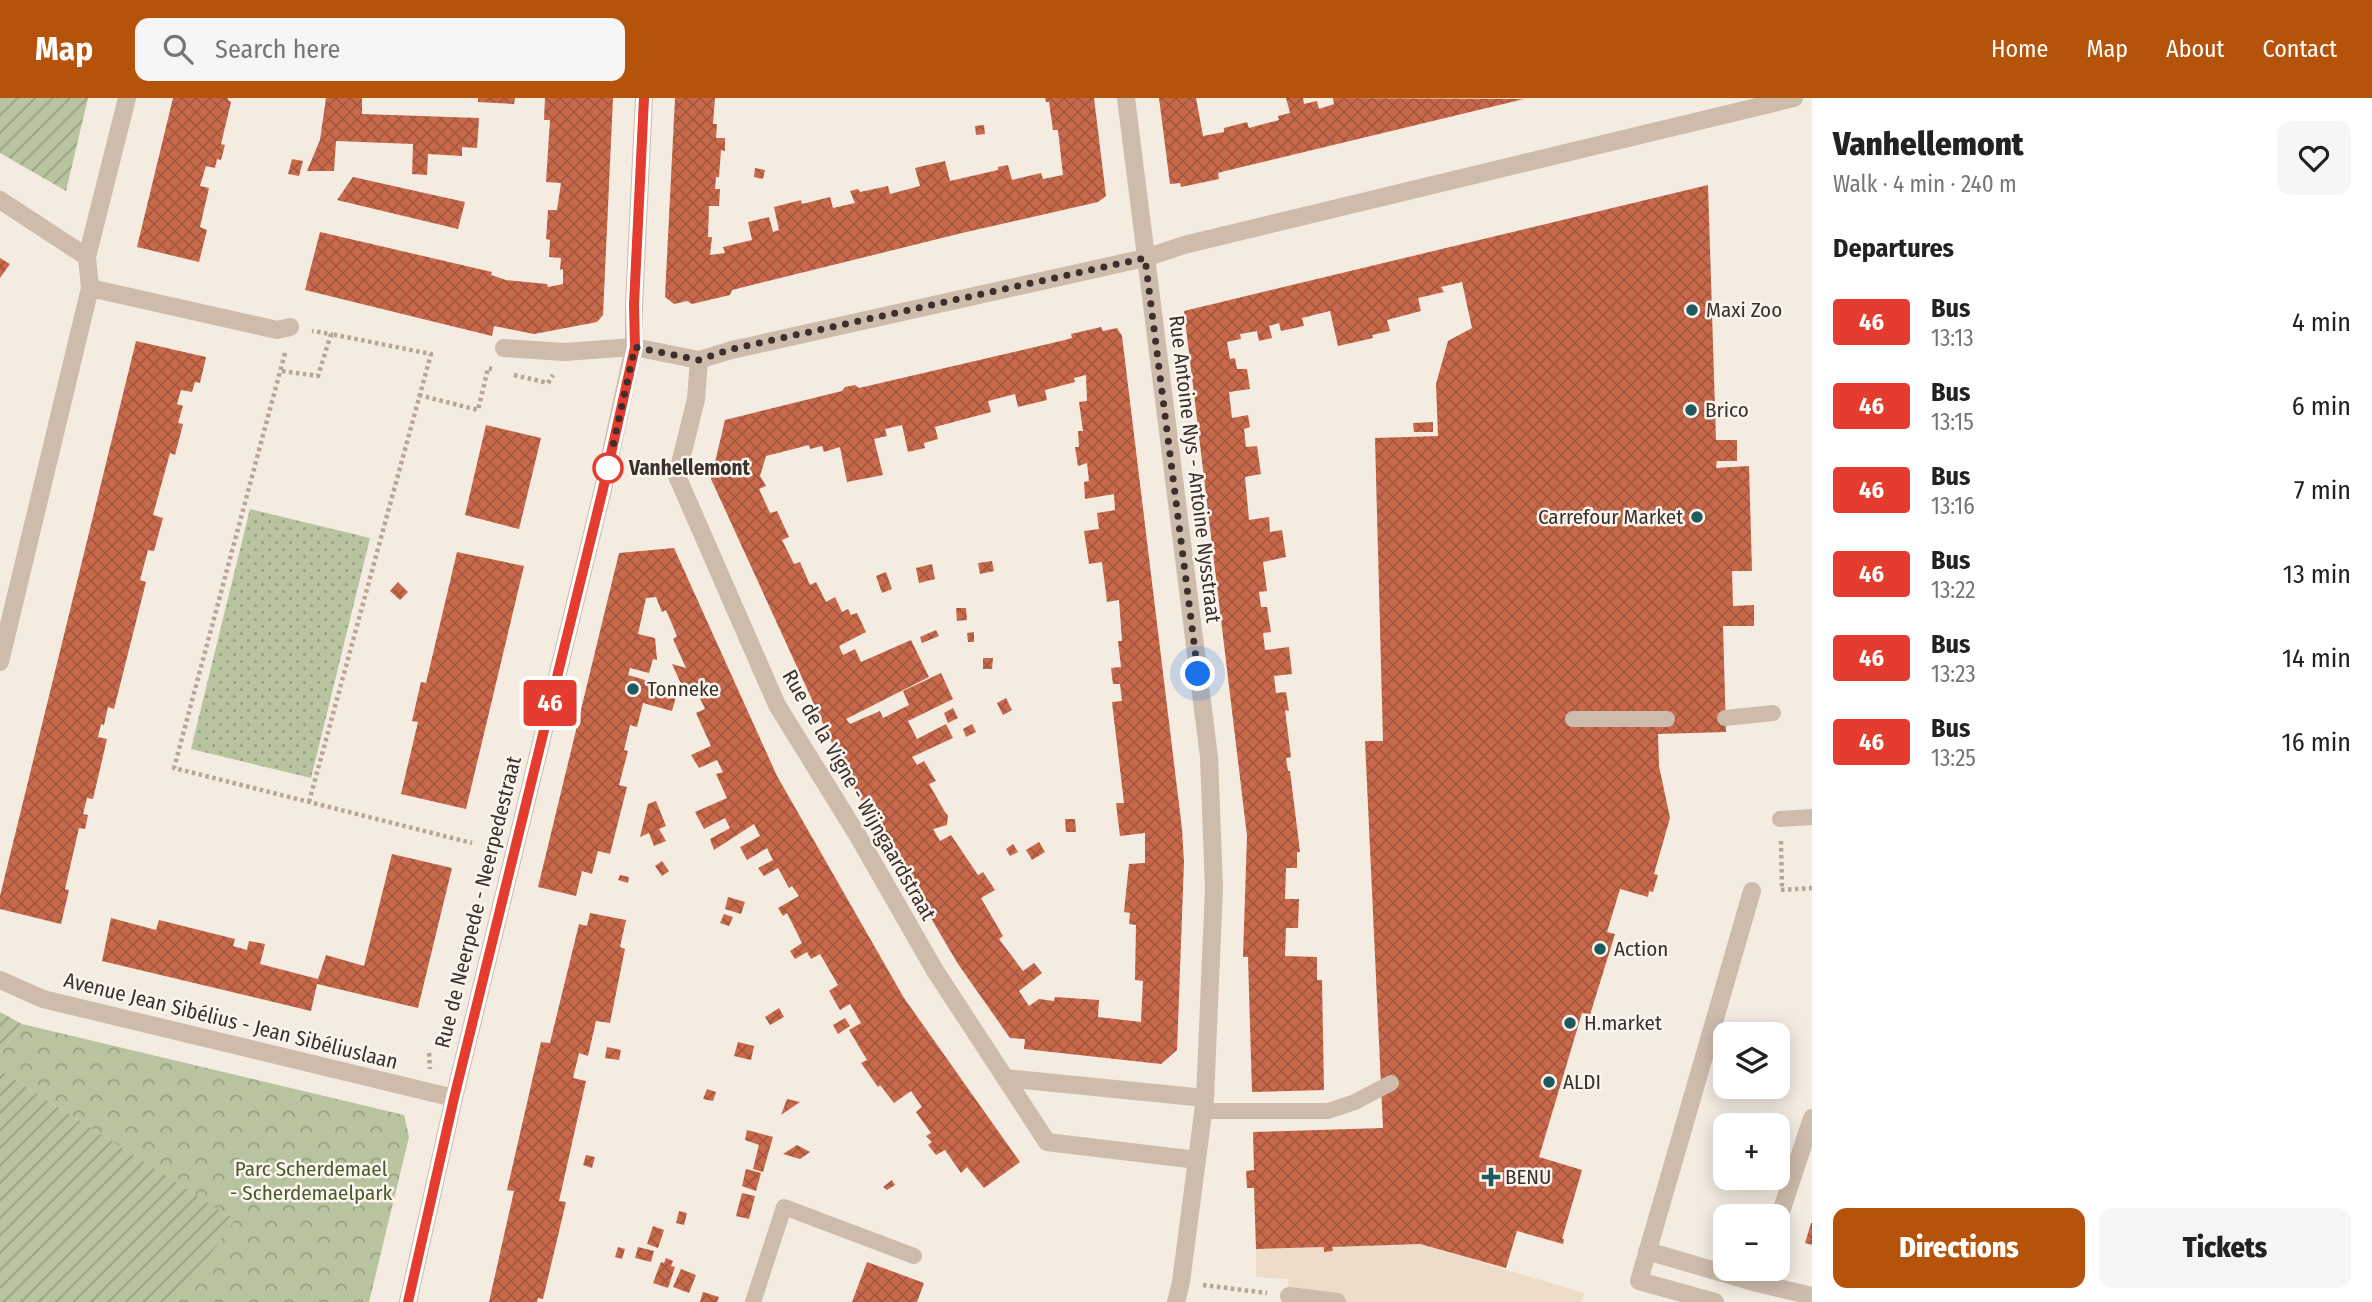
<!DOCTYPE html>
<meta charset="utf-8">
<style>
body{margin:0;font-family:"Fira Sans Condensed",sans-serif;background:#f6f6f6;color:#222;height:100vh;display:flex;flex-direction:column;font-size:26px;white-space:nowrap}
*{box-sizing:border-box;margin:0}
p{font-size:23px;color:#767676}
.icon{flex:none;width:38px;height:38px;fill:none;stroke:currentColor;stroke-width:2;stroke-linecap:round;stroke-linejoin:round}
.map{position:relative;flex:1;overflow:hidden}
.drawer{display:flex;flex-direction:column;background:#fff;width:560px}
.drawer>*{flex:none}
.badge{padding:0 14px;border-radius:5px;font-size:24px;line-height:46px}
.controls{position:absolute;left:1713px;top:924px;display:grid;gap:14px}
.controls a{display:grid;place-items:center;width:77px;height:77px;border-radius:14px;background:#fff;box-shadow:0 4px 18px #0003;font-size:35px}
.you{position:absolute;width:35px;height:35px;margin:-18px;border:5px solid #fff;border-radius:50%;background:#1a73e8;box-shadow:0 0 0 10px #1a73e833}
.map>.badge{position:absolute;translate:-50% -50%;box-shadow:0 0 0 4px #fff}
h2{padding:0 21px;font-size:26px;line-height:63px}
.round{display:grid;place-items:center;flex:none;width:74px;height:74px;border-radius:14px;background:#f6f6f6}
.headline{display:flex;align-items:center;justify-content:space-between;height:119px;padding:0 21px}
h1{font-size:33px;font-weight:800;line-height:52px}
.cta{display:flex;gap:14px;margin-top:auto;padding:14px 21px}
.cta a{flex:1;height:80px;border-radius:14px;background:#b45309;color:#fff;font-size:28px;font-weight:800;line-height:80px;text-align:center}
.cta a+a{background:#f6f6f6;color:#222}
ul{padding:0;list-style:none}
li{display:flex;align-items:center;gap:21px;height:84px;padding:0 21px}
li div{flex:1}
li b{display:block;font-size:26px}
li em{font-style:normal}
li .badge{min-width:77px;font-weight:700;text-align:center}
header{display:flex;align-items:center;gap:42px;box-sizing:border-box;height:98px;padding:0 35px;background:#b45309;color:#fff}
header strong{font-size:33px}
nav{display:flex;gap:38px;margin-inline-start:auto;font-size:24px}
.search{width:490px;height:63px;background:#f6f6f6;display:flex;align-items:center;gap:18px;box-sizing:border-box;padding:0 24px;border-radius:14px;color:#767676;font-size:26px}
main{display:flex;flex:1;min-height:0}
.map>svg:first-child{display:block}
</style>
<header>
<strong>Map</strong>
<div class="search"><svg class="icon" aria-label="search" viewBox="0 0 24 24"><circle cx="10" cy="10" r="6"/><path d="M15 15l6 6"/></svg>Search here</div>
<nav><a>Home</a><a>Map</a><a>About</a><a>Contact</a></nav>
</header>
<main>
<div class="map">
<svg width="1812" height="1204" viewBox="0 0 1812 1204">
<defs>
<pattern id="grass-dots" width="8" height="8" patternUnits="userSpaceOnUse" patternTransform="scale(1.75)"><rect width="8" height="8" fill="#b8c4a0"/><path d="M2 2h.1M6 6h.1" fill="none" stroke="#97a083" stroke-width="1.8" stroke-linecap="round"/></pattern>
<pattern id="park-crowns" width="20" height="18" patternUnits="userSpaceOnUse" patternTransform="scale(1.75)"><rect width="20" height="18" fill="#b8c4a0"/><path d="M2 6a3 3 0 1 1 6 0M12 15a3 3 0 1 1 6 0" fill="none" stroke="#97a083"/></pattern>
<pattern id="garden-furrows" width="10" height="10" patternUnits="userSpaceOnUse" patternTransform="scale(1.75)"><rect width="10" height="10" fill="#b8c4a0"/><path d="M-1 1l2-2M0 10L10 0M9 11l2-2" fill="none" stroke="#97a083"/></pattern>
<pattern id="building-cross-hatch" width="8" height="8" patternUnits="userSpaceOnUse" patternTransform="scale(1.75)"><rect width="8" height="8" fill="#c8694b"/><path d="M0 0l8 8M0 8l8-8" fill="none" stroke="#a4573f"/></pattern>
</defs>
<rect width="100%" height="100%" fill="#f4ebe1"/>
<!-- grass -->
<path fill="url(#grass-dots)" d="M250 411 370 440 311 680 191 651Z"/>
<!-- park -->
<path fill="url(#park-crowns)" d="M22 926 404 1017 409 1039 369 1204H176L234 1122 0 972V954Z"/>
<!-- garden -->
<path fill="url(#garden-furrows)" d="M0 0H88L66 93 0 55Z
M0 914 22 926 0 954Z
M0 972 235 1122 176 1204H0Z"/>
<!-- plaza -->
<path fill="#ecdcc8" d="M1420 1146 1584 1195 1581 1204H1289L1288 1181 1256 1179V1151L1324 1149V1153H1332V1149Z"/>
<!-- building -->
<path fill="url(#building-cross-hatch)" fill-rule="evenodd" d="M173 0H228V2L231 4 221 46 225 47 221 62 217 61 215 70 206 68 200 88 209 90 200 129 207 132 199 164 137 149Z
M326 0H362V16L479 20 477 50 462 49V58L428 56 427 77 412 76 413 46 336 43 334 73H307L320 42Z
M478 0H515L514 6 478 4Z
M545 0H613L603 217 597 224 534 236 494 228 492 238 305 192 320 134 492 174 491 177 506 182 547 186 548 189 563 186V171L560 172 561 160 549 159 550 142 546 141 548 112H557L561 85 546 84 550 22H544Z
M675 0H715L713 26H717L716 40H725V53L721 52 719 79H716L715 91H720L719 108H709L708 139H712L710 157 725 155 723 149 752 142 748 124 769 119 773 134 779 132 774 109 801 102 802 106 830 99 833 110 855 105 850 93 858 91 860 94 888 88 890 96 920 88 915 70 945 63 950 83 998 72V69L1008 67 1012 82 1041 75 1043 81 1063 77 1058 32H1053L1049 4H1046L1045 0H1094L1106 98 1098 104 962 135 732 192 730 197 692 206 687 203 674 206 665 199Z
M1159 0H1196L1203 38 1224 34V30L1247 24 1249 30 1279 22 1278 18 1290 15 1286 0H1303L1304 6 1317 3 1319 11 1334 6 1333 0 1524 1 1225 73 1218 75 1219 81 1181 89 1180 85 1170 86Z
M984 27 985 36 976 37 975 28Z
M292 61 303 63 299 78 288 76Z
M755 70 765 72 763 81 754 79Z
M353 79 465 104 458 131 337 102Z
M1708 87 1716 342H1737V363H1717L1716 370 1749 368 1752 473H1732L1733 508 1754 507V528H1723L1726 634 1658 636 1659 668 1670 720 1654 776 1658 777 1653 794 1649 793 1648 799 1620 791 1607 834 1615 836 1590 917 1582 915 1539 1059 1582 1072 1562 1141H1564L1563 1146 1517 1133 1506 1170 1420 1146 1332 1149 1333 1153 1324 1154V1149L1256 1151 1254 1090H1247L1246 1073 1254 1072 1253 1034 1383 1030 1365 643H1383L1375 340 1438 338 1436 286 1448 243 1472 230 1462 184 1441 189 1444 194 1418 200 1421 213 1387 222 1390 233 1372 237 1373 240 1338 248 1330 213 1302 220 1304 228 1281 233 1279 225 1269 228 1272 240 1259 243 1257 233 1240 236 1241 241 1227 244 1230 261 1235 260 1237 271H1247L1250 291 1229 294 1232 320 1248 317 1250 329 1244 331 1246 349 1257 348 1261 376 1245 379 1249 422 1269 419 1270 434 1282 432 1286 459 1263 464 1267 493 1259 494 1261 509H1267L1271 534 1263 535 1265 552 1289 549 1292 576 1274 578 1276 595 1286 594 1289 613 1285 612 1291 659 1286 660 1288 673H1290L1300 754H1297V770H1286L1285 801H1299L1298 830H1286L1285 858 1317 859V882H1322L1324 992 1252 994 1248 859H1243L1247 738 1184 213Z
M0 160 10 166 0 180Z
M1101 229 1103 233 1117 230 1122 238 1182 731 1184 764 1177 952 1161 966 1024 951 1025 941 1010 940 958 866 847 678 711 381 725 322 842 293 845 289 855 287 859 290 1065 242 1072 240 1071 236ZM1086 277 1087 303 1079 304 1083 333H1078L1079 349H1075L1078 368 1087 365 1089 383 1084 384 1085 401 1114 396 1115 412 1097 415 1099 431 1084 433 1089 466 1102 464 1107 504 1119 502 1122 543H1118L1121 569 1111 570 1113 586H1120L1122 603 1112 604 1124 705H1116L1120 738 1145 735V765L1129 766 1124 814 1130 815 1129 826 1136 827 1135 882 1143 883 1141 924 1098 919 1099 902 1055 899 1054 903 1039 901 1029 908 1019 893 1042 875 1034 865 1023 873 999 841 1003 838 981 800 995 792 983 774 978 777 951 737 940 743 933 731 947 727 948 717 945 714 929 686 936 683 924 663 917 667 912 659 953 640 946 626 917 641 908 623 953 601 941 575 903 593 909 607 883 620 880 613 850 626 846 621 929 579 911 542 861 564 855 551 843 557 839 548 866 534 857 515 851 517 848 511 842 514 835 499 826 504 816 484 810 487 800 464 794 466 782 442 789 439 777 413 770 415 759 391 766 388 760 378 766 358 809 347 810 351 822 348 824 354 840 349 847 384 883 377 874 341 887 338 885 331 902 327 908 354 925 350 924 345 938 341 935 329 991 314 988 303 1015 296 1018 309 1047 302 1045 292 1075 284 1074 280Z
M136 243 206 259 200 285 195 284 192 294 181 292 177 306 183 308 178 325 183 326 175 357 170 355 153 417 163 420 154 453 148 452 140 482 146 484 114 611 108 609 104 627 101 626 98 639 107 641 93 701 87 700 83 716 88 717 85 731 79 730 65 791 69 792 61 826 0 811V798Z
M1433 324V334H1414L1413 325Z
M486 327 541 340 519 431 465 417Z
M674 450 777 678 904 900 1020 1064 984 1090 967 1069 961 1075 945 1052 936 1057 928 1047 932 1044 926 1038 931 1035 916 1014 922 1009 911 993 894 1005 880 987 878 989 861 965 867 962 849 932 861 925 850 906 840 912 829 893 838 887 820 856 811 861 807 854 795 861 790 853 802 845 787 815 783 818 778 810 799 798 792 788 789 790 778 770 764 778 758 770 773 762 767 750 747 762 740 749 760 738 754 726 714 752 710 741 730 730 725 720 704 731 695 714 727 700 716 676 723 674 717 662 699 670 691 657 711 648 696 615 705 611 696 592 676 599 672 613 643 605 637 629 630 627 624 652 628 653 619 687 627 689 610 756 598 753 592 776 582 773 576 798 538 789 619 455ZM656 499 662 514 666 512 677 538 673 541 686 570 672 566 682 588 676 591 628 577 630 570 649 575 653 561 657 562 655 540 638 536 646 500Z
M457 454 524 468 466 711 401 696 418 624 412 623 421 584 426 585Z
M992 463 994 473 980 476 978 465Z
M932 466 935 481 919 485 916 470Z
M886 474 892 491 882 495 876 478Z
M398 484 408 494 400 502 390 493Z
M956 510H966L967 522 957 523Z
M936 532 939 538 922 545 920 539Z
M974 534V544H968L967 535Z
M983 560H993L992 571H983Z
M1006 600 1012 612 1003 617 997 605Z
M953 610 958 620 948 625 944 615Z
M972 626 976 634 966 639 963 631Z
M656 703 666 728 659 731 666 743 654 748 649 735 640 739 648 706Z
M1065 721H1075L1076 734H1066Z
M1039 744 1045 754 1032 762 1026 752Z
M1013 746 1018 754 1010 758 1006 751Z
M392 756 452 770 418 910 317 886 311 913 102 863 111 820 156 832 159 822 235 841 233 848 247 852 249 843 265 846 260 866 318 881 326 857 364 868Z
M662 763 669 773 662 778 655 768Z
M620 777 629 779 628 785 618 782Z
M728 799 745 804 741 816 725 811Z
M590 815 626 822 620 849 625 851 610 925 596 923 588 958 579 955 573 980 586 983 559 1103 566 1104 543 1201 538 1200 537 1204H489L514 1093 507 1092 541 944 550 945 579 826 587 828Z
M724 816 733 819 729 828 720 825Z
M779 910 784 919 770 927 765 919Z
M845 920 850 928 838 936 833 927Z
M738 944 754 948 751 962 734 958Z
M607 949 621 952 619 962 605 960Z
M707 991 716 994 713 1003 703 1001Z
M787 1001 800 1004 781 1017Z
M747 1032 773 1039 763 1074 753 1071 759 1047 745 1042Z
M797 1047 810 1054 800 1061 783 1056Z
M586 1057 595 1059 592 1070 583 1067Z
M746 1071 761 1075 756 1093 742 1088Z
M892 1082 895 1087 887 1092 883 1089Z
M742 1095 755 1098 749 1121 736 1118Z
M679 1113 687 1115 684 1127 676 1125Z
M1811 1125H1812V1147L1805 1145Z
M653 1128 664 1132 658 1150 647 1146Z
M618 1149 625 1151 622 1161 615 1159Z
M638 1149 654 1153 651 1164 635 1160Z
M666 1160 673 1163 671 1168 675 1169 668 1190 653 1185 661 1164 664 1165Z
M867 1164 924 1185 917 1204H852Z
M681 1171 696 1177 689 1195 673 1189Z
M703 1194 719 1199 717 1204H700Z"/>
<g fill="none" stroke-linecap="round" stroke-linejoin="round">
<!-- path -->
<path stroke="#b9a596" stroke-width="4.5" stroke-dasharray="3.5 3.5" stroke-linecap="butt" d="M285 255 174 670 472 745
M282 273 318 278 331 236 312 233
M514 277 548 285 553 277
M419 297 478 312 488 270 492 271
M309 704 431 256 331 236
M1781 743 1782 792
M1781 792 1812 790
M429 955 430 971
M1203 1187 1267 1195"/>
<!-- service -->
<path stroke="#cdbbac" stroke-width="16" d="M1725 620 1773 615
M1573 621H1667
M1780 721 1812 719
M1203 1013H1328L1355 1004 1391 985
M753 1204 784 1109 914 1158"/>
<!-- pedestrian -->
<path stroke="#cdbbac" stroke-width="18" d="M504 250 564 254 634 249
M1289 1198 1337 1204"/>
<!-- minor -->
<path stroke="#cdbbac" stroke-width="18" d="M1126 0 1209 659 1214 790 1205 1000 1181 1184 1176 1204
M0 102 87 159
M90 190 277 232 290 229
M634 249 699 262 732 252 1145 160 1184 147 1794 0
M699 262 696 301 677 378 777 607 858 738 934 871 1047 1044 1197 1062
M0 564 90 190 87 159 127 0
M0 882 43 901 454 1000
M1005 980 1205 1000
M1778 1123 1812 1020
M1647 1153 1757 1185
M1762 1171 1757 1185 1812 1198
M408 1204 454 1000 603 391 634 249V207L644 0
M1715 1204 1639 1183 1752 793"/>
</g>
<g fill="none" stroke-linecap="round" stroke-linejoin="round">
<defs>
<path id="line" d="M408 1204 454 1000 603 391 635 249 634 207 644 0"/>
</defs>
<!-- line casing -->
<use href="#line" stroke="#fff" stroke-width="16"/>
<!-- line -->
<use href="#line" stroke="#e43c2e" stroke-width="10"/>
<!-- walk -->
<path stroke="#3b302b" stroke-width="7" stroke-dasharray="0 12.6" d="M608 370 635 249 699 262 732 251 1145 160 1198 576"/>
</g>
<!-- markers -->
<g fill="#1f5a5e" stroke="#fbf5ee" stroke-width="2.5">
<circle cx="1692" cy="212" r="7"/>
<circle cx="1691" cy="312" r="7"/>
<circle cx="1697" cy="419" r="7"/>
<circle cx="633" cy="591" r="7"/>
<circle cx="1600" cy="851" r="7"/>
<circle cx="1570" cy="925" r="7"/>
<circle cx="1549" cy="984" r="7"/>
<path d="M1487.5 1068.5h7v7h7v7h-7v7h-7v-7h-7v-7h7z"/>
</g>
<circle fill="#fff" stroke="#e43c2e" stroke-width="3.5" cx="608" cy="370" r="14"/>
<g text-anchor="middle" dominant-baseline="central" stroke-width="5" stroke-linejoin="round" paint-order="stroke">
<!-- poi labels -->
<g font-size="21" fill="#3b302b" stroke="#fbf5ee" text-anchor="start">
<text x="1706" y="212">Maxi Zoo</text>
<text x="1705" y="312">Brico</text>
<text x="1683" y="419" text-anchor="end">Carrefour Market</text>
<text x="647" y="591">Tonneke</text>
<text x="1614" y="851">Action</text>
<text x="1584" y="925">H.market</text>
<text x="1563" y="984">ALDI</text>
<text x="1505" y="1079">BENU</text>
</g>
<!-- stop labels -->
<g font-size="21" font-weight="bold" fill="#3b302b" stroke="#fbf5ee" text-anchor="start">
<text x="629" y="370">Vanhellemont</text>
</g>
<!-- street labels -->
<g font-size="21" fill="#3b302b" stroke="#fbf5ee">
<text transform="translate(1195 371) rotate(83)">Rue Antoine Nys - Antoine Nysstraat</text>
<text transform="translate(859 697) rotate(60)">Rue de la Vigne - Wijngaardstraat</text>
<text transform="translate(478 804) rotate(-76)">Rue de Neerpede - Neerpedestraat</text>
<text transform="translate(231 923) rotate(14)">Avenue Jean Sibélius - Jean Sibéliuslaan</text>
</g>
<!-- park labels -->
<g font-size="21" fill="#4a5a2e" stroke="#fbf5ee">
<text x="311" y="1071">Parc Scherdemael<tspan x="311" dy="24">- Scherdemaelpark</tspan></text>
</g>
</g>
</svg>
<div class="controls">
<a><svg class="icon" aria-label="layers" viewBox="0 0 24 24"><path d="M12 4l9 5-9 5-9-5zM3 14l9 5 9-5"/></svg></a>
<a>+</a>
<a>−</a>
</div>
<div class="you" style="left:1198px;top:576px"></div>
<b class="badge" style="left:550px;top:605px;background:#e43c2e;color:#fff">46</b>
</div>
<section class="drawer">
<div class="headline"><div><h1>Vanhellemont</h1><p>Walk · 4 min · 240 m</p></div><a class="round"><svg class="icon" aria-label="heart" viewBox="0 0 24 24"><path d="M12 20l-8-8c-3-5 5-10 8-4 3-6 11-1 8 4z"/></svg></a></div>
<h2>Departures</h2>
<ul>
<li><span class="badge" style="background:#e43c2e;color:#fff">46</span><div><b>Bus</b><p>13:13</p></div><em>4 min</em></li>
<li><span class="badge" style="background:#e43c2e;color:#fff">46</span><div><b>Bus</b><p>13:15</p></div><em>6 min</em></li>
<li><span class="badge" style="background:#e43c2e;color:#fff">46</span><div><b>Bus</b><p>13:16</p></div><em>7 min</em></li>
<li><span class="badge" style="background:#e43c2e;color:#fff">46</span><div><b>Bus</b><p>13:22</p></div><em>13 min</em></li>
<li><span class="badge" style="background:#e43c2e;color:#fff">46</span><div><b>Bus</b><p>13:23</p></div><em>14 min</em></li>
<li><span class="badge" style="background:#e43c2e;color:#fff">46</span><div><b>Bus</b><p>13:25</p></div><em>16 min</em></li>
</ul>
<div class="cta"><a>Directions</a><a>Tickets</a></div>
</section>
</main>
